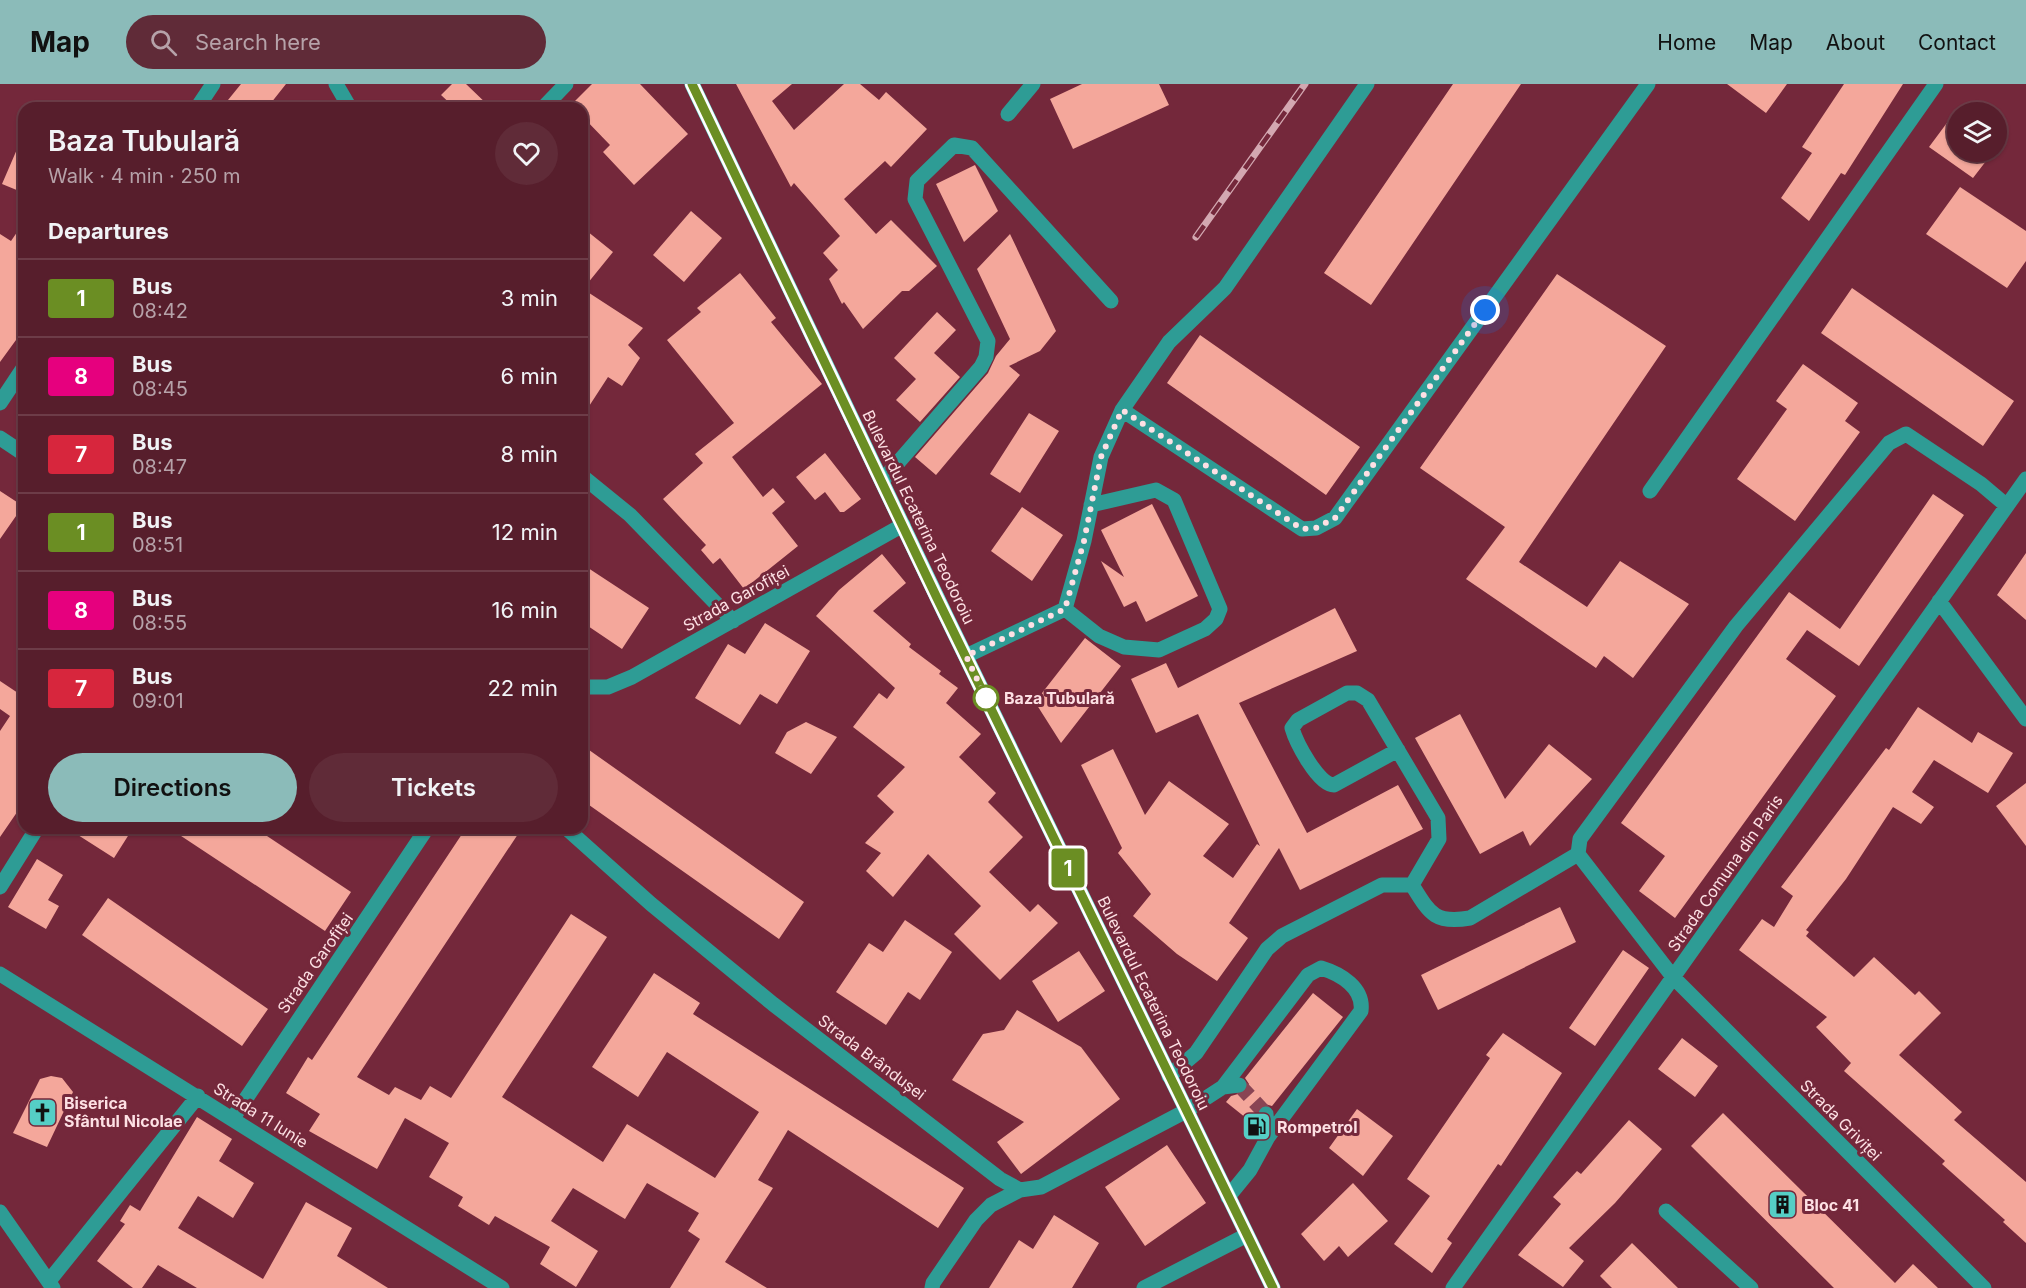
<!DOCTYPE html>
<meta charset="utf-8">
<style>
body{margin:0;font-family:Inter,sans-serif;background:#602b38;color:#f1f3f6;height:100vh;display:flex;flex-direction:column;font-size:22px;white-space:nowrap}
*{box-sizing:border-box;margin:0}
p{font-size:20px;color:#b6a2a9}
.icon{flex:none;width:33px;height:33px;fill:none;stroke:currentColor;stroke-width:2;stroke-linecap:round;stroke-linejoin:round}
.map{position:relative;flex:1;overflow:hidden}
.drawer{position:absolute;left:18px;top:18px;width:570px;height:732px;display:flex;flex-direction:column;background:#571e2c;border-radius:18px;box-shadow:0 2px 4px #0004,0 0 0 2px #6d3c48}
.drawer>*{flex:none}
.badge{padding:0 12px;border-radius:4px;font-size:21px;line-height:39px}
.fabs{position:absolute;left:1947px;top:18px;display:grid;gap:12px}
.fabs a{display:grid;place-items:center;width:60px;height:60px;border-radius:50%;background:#571e2c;box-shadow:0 2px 4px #0004,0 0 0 2px #6d3c48;font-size:30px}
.you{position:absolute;width:30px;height:30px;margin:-15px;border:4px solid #fff;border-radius:50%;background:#1a73e8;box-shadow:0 0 0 9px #1a73e833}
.map>.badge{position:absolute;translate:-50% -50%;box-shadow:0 0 0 3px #fff}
h2{padding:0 30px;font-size:22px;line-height:54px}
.round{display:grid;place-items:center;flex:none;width:63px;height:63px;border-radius:32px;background:#602b38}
.summary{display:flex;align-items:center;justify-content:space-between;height:102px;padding:0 30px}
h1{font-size:28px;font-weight:600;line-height:45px}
.primary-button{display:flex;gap:12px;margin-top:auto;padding:12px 30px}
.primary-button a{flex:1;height:69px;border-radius:36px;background:#8bbbb9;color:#111;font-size:24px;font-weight:600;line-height:69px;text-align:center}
.primary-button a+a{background:#602b38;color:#f1f3f6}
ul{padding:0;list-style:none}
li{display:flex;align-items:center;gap:18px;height:78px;padding:0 30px;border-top:2px solid #6d3c48}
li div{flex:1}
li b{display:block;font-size:22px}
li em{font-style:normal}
li .badge{min-width:66px;font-weight:700;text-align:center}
header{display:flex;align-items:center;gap:36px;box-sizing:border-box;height:84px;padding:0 30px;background:#8bbbb9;color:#111}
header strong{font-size:28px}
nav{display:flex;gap:33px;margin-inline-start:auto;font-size:21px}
.search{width:420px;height:54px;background:#602b38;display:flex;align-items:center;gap:15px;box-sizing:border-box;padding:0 21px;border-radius:33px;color:#b6a2a9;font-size:22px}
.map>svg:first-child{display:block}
</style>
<header>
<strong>Map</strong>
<div class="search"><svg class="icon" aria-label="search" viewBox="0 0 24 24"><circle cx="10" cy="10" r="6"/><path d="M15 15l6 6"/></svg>Search here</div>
<nav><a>Home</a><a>Map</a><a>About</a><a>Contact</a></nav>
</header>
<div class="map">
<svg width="2026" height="1204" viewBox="0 0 2026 1204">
<rect width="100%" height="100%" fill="#74283b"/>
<!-- building -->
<path fill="#f4a79b" d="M241 0H286L267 24H238L228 16Z
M452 0H466L491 24H455L441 11Z
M592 0H640L688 50 634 101 603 68 610 61 582 32V24H574L571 21Z
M736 0H792L772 17 794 46 844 0H860L879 16 886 8 927 45 891 83 885 77 844 115 876 150 891 136 937 182 909 207H902L863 245 844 218 842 220 829 195 838 186 823 169 840 152 794 99 791 103Z
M1082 0H1159L1169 21 1073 65 1050 15Z
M1453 0H1521L1371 221 1324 189Z
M1727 0H1787L1766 29Z
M1844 0H1903L1845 91 1841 89 1809 137 1781 114 1812 69 1802 63Z
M1958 24V68H1993L1973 94 1929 63Z
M24 49V109L2 100Z
M975 81 998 127 964 158 936 100Z
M1960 103 2026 147V177L2007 204 1926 150Z
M691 127 722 154 684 198 653 171Z
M24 138V245L0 278V150L11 157Z
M582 143 613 168 583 205 643 244 628 261 640 274 622 302 608 293 582 333Z
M1010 150 1056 247 1040 267 1009 282 1020 291 936 391 915 373 988 289 996 272 1010 255 977 185Z
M740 189 776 234 771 238 822 300 732 373 763 413 773 404 785 418 772 429 798 462 744 505 720 474 713 480 701 466 706 461 663 415 703 379 695 370 734 339 667 256 701 228 697 224Z
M1557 190 1666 262 1519 478 1587 523 1620 477 1689 520 1633 594 1604 572 1596 584 1466 495 1505 443 1420 384Z
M1852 204 2014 317 1983 362 1821 249Z
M937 228 956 246 934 269 960 293 920 338 896 316 916 295 894 274Z
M1200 251 1360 363 1326 411 1167 299Z
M1803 280 1858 319 1845 337 1860 348 1795 437 1737 395 1787 325 1776 317Z
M1029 329 1059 347 1020 409 990 390Z
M825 369 861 415 844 428H840L825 408 815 416 796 393Z
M0 407 23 422 0 455Z
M1933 410 1964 431 1859 582 1807 546 1786 575 1836 612 1675 834 1639 807 1665 772 1621 739 1789 508 1840 545Z
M1152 420 1198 512 1146 538 1136 517 1124 523 1101 477 1124 493 1101 446Z
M1022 423 1063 451 1032 497 991 467Z
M2026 469V536L1997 511Z
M882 470 906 499 873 527 911 560 909 563 941 587 939 590 958 604 946 619 981 650 959 673 996 709 988 718 1023 753 989 788 1030 828 1038 820 1058 839 1000 896 954 850 981 822 928 770 893 813 866 787 881 769 865 759 894 728 877 712 905 683 853 643 879 609 887 615 895 604 816 532 839 506Z
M582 480 649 524 622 565 582 538Z
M1335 524 1357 567 1239 619 1307 749 1398 701 1423 745 1300 806 1279 764 1229 839 1248 854 1217 897 1177 870 1133 832 1151 810 1118 769 1122 764 1081 681 1113 665 1145 731 1169 697 1229 740 1203 772 1233 794 1257 760 1260 762 1198 630 1156 649 1131 595 1166 579 1178 604Z
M765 539 810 567 777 620 760 610 740 641 695 614 728 560 745 570Z
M1085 554 1121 582 1061 659 1035 618Z
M0 597 24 613V718L0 753V647L10 632 0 625Z
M1918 623 1972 659 1978 648 2013 669 1988 709 1934 676 1912 708 1934 723 1921 740 1893 723 1846 795 1806 846 1809 848 1806 852 1854 893 1874 873 1915 911 1919 907 1941 929 1899 971 1962 1028 1954 1036 2026 1098V1159L2003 1138 2005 1136 1942 1080 1945 1077 1844 987 1851 979 1816 943 1827 933 1739 866 1762 835 1774 843 1793 812 1781 803 1886 664 1889 666Z
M1460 630 1505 715 1549 660 1592 695 1530 762 1523 747 1480 770 1415 654Z
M806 638 837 653 811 690 775 669 787 648Z
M582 661 804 818 779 855 582 716Z
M2026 699V762L1996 722Z
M67 744H133L114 774Z
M169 744H255L351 808 325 847Z
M466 744H522L357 993 389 1011 395 1003 421 1016 430 1002 451 1014 571 830 607 853 502 1013 603 1078 627 1040 715 1094 759 1028 667 968 638 1013 592 983 654 889 700 919 693 930 964 1104 938 1144 788 1046 758 1096 773 1104 725 1178 767 1204H670L700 1155 688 1147 699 1129 647 1099 625 1135 573 1104 551 1137 598 1167 576 1203 540 1180 550 1163 495 1132 489 1141 458 1122 463 1113 429 1093 449 1059 405 1034 377 1085 309 1047 320 1030 286 1009 308 973 312 976Z
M37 775 63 791 48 816 59 822 46 845 8 823Z
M108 814 268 925 242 962 82 851Z
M1560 823 1576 858 1438 926 1421 891Z
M905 836 952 868 920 916 908 908 886 941 836 908 869 859 883 868Z
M1623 866 1649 884 1595 962 1569 944Z
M1079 867 1105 907 1058 938 1032 897Z
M1313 909 1343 933 1272 1022 1265 1020 1257 1025 1256 1042 1226 1018 1231 1012 1245 1008 1249 1000 1245 994Z
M1017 926 1081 963 1120 1015 1021 1090 997 1058 1024 1038 952 996 983 950 1004 946Z
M1503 949 1562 989 1501 1082 1498 1080 1447 1155 1452 1159 1432 1189 1394 1160 1430 1112 1407 1095 1490 974 1486 971Z
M1682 954 1718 982 1695 1013 1658 985Z
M51 992 62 994 73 1008 47 1063 13 1049 40 995Z
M1357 1025 1393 1052 1363 1092 1329 1064Z
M1723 1029 1895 1199 1913 1180 1938 1204H1834L1691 1062Z
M197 1033 232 1055 219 1077 254 1099 233 1134 198 1112 178 1144 263 1195 306 1118 352 1144 337 1172 388 1204H197L158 1181 142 1204H133L97 1177 125 1140 120 1137 130 1121 140 1127Z
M1629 1036 1662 1065 1615 1119 1569 1164 1584 1177 1563 1203 1518 1171 1561 1120 1553 1113 1577 1087 1581 1090Z
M1167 1061 1206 1119 1145 1162 1105 1103Z
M1353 1099 1388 1137 1348 1173 1339 1162 1324 1177 1301 1150Z
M1054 1131 1099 1159 1072 1204H989L1019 1156 1033 1165Z
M1632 1159 1678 1204H1612L1600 1192Z"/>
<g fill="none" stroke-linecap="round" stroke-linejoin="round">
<!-- minor-tunnel -->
<path stroke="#894454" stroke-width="15" stroke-dasharray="15 8" stroke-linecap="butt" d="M1239 1001 1266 1030"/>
<!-- minor -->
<path stroke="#2e9c95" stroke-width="15" d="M336 0 350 24
M197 24 213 0
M543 24 566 0
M1008 30 1033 0
M0 319 24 283
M1122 326 1302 445 1316 444 1335 434 1648 0
M0 354 24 370
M582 392 630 431 733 537
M882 397 981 283 986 273 988 257 915 115 917 97 954 61 972 64 1111 217
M1650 407 1936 0
M1939 517 2026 635
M1065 525 1099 552 1124 563 1159 566 1205 545 1216 535 1220 525 1174 416 1156 406 1091 421
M966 572 1065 525 1084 457 1101 373 1122 326 1169 258 1225 204 1367 0
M582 603H608L632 593 903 441
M1398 666 1334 701C1318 701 1296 658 1292 644L1298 636 1347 609H1357L1368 616 1438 734 1439 755 1412 801C1430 830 1435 840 1470 834L1578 770
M566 744 651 820 773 920 1000 1095 1020 1106 1041 1103 1186 1027 1223 1003 1239 1001
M0 803 37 744
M0 890 502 1204
M1169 992 1196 969 1267 865 1282 852 1382 801H1412
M1223 1003 1308 891 1321 884C1341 890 1364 904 1361 927L1268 1053
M233 1034 427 744
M1228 1113 1250 1086 1268 1053 1266 1030
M1666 1127 1751 1204
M0 1128 53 1204
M49 1197 198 1012
M932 1204 933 1199 976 1136 991 1121 1020 1106
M1144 1204 1247 1151
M1453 1204 2026 395
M1984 1204 1673 893 1578 770 1580 755 1736 542 1889 359 1906 350 1981 400 2007 422"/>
<!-- major -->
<path stroke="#68e1d8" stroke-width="15" d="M692 0 946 532 1273 1204"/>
<defs>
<path id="rail" d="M1196 153 1305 0"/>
</defs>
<!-- rail casing -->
<use href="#rail" stroke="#d3a8b1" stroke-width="7"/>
<!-- rail -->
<use href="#rail" stroke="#74283b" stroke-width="4.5" stroke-dasharray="14" stroke-linecap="butt"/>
</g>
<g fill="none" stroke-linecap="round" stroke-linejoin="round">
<defs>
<path id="line" d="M692 0 937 514 1273 1204"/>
</defs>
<!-- line casing -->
<use href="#line" stroke="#fff" stroke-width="14"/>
<!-- line -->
<use href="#line" stroke="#6b8e23" stroke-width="9"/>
<!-- walk -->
<path stroke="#fde0e4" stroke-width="6" stroke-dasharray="0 10.8" d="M986 614 966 572 1065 525 1084 457 1101 373 1122 326 1302 445 1316 444 1335 434 1485 226"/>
</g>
<!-- icons -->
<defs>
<symbol id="church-square" viewBox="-11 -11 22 22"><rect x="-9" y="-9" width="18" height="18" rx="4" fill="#55cec5" stroke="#74283b"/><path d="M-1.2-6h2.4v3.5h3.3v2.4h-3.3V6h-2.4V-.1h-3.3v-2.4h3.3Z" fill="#111"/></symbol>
<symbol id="fuel-square" viewBox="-11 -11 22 22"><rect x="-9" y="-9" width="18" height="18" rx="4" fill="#55cec5" stroke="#74283b"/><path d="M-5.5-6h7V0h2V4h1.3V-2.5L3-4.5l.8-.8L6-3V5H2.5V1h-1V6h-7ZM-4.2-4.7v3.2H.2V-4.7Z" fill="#111"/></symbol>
<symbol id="building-square" viewBox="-11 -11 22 22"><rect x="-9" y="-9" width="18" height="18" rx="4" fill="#55cec5" stroke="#74283b"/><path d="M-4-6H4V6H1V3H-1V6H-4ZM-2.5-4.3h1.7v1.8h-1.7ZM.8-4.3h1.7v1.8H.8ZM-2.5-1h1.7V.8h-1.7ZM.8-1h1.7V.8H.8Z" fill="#111"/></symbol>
</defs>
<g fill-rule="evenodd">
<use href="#church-square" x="26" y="1012" width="33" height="33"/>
<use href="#fuel-square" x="1240" y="1026" width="33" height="33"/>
<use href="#building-square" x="1766" y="1104" width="33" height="33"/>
</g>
<!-- markers -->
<circle fill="#fff" stroke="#6b8e23" stroke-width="3" cx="986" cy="614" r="12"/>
<g text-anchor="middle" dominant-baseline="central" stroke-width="6" stroke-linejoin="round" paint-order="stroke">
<!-- street labels -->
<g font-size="16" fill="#fde0e4" stroke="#74283b">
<text transform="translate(919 433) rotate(64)">Bulevardul Ecaterina Teodoroiu</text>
<text transform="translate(736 514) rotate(-29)">Strada Garofiței</text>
<text transform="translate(1725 789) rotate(-55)">Strada Comuna din Paris</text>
<text transform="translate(315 879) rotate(-55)">Strada Garofiței</text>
<text transform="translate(1154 919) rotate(64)">Bulevardul Ecaterina Teodoroiu</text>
<text transform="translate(872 973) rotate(37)">Strada Brândușei</text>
<text transform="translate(261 1031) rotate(32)">Strada 11 Iunie</text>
<text transform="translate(1841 1036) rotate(45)">Strada Griviței</text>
</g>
<!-- stop labels -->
<g font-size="16" font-weight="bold" fill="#fde0e4" stroke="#74283b" text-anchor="start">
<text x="1004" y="614">Baza Tubulară</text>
</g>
<!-- poi labels -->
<g font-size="16" font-weight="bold" fill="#fde0e4" stroke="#74283b" text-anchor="start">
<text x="64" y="1019">Biserica<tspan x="64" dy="18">Sfântul Nicolae</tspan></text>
<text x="1277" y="1043">Rompetrol</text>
<text x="1804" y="1121">Bloc 41</text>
</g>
</g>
</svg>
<div class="fabs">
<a><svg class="icon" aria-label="layers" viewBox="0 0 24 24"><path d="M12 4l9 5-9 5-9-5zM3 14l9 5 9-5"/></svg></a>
</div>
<div class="you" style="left:1485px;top:226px"></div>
<b class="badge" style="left:1068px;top:784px;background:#6b8e23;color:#fff">1</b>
<section class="drawer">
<div class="summary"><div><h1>Baza Tubulară</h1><p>Walk · 4 min · 250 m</p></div><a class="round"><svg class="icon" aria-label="heart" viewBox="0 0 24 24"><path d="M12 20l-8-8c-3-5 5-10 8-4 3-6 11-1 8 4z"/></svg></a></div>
<h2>Departures</h2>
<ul>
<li><span class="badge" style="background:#6b8e23;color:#fff">1</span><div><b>Bus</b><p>08:42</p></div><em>3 min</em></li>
<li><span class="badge" style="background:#e6007e;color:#fff">8</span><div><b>Bus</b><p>08:45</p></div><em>6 min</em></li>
<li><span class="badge" style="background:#d7263d;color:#fff">7</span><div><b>Bus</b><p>08:47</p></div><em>8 min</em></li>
<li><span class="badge" style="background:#6b8e23;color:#fff">1</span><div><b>Bus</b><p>08:51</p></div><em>12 min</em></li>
<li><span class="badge" style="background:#e6007e;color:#fff">8</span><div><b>Bus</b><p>08:55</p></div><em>16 min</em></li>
<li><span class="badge" style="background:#d7263d;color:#fff">7</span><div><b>Bus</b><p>09:01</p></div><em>22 min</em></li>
</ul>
<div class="primary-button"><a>Directions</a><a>Tickets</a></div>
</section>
</div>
